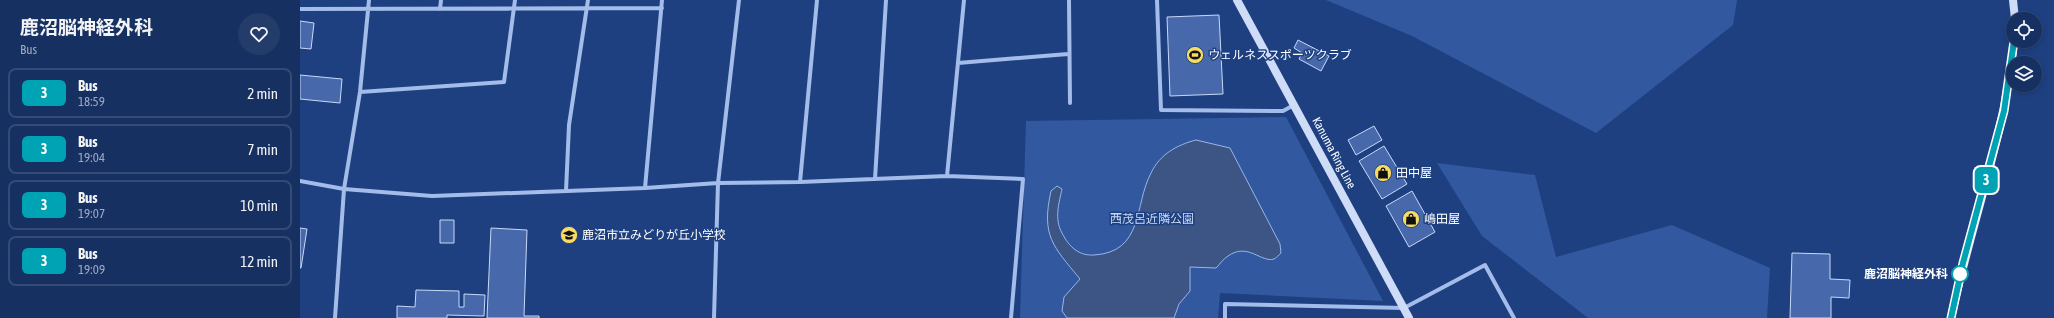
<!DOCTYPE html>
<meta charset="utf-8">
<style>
body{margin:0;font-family:"Asap Condensed","Noto Sans JP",sans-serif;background:#233c6a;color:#f1f3f6;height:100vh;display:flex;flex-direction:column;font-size:15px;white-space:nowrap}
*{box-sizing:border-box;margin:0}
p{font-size:13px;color:#9ea9bd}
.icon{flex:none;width:22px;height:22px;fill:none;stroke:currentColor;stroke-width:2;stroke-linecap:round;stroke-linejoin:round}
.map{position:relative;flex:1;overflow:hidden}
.details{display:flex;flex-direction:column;background:#163061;width:300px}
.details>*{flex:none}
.badge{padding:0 8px;border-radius:6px;font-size:14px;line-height:26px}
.tools{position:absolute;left:1706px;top:12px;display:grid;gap:8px}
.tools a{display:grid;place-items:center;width:36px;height:36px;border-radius:50%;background:#163061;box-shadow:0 2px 6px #0003,0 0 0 1px #354b76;font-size:20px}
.map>.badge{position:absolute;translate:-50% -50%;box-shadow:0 0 0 2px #fff}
.round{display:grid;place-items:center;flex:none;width:42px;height:42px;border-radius:21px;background:#233c6a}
.headline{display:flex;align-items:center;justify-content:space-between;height:68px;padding:0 20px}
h1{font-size:19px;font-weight:700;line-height:30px}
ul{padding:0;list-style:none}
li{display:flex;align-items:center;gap:12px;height:50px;margin:0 8px 6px;padding:0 12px;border:2px solid #354b76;border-radius:8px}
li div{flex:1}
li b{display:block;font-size:15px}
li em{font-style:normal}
li .badge{min-width:44px;font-weight:700;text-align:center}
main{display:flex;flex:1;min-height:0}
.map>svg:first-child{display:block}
</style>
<main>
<section class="details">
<div class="headline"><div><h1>鹿沼脳神経外科</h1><p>Bus</p></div><a class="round"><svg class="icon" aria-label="heart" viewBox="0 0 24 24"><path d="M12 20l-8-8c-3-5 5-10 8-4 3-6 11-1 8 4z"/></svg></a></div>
<ul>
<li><span class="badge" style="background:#00a3b4;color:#fff">3</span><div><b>Bus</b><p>18:59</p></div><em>2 min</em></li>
<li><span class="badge" style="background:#00a3b4;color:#fff">3</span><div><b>Bus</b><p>19:04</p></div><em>7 min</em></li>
<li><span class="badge" style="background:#00a3b4;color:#fff">3</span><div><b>Bus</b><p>19:07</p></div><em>10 min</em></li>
<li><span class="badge" style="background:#00a3b4;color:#fff">3</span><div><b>Bus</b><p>19:09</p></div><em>12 min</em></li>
</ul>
</section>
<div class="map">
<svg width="1754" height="318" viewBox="0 0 1754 318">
<rect width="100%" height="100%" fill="#1e4081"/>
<!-- green -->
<path fill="#3258a0" d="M1026 0H1437L1433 25 1296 133 1112 36Z
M986 117 1083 301 920 293 918 318H720L726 121Z
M1137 163 1235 175 1256 257 1372 225 1470 268 1467 318H1288L1182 236Z"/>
<!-- water -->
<path fill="#3c5585" stroke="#97b6ea" d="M896 140 930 148 980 244 981 253C979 255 976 258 974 259 961 263 948 242 928 256 923 259 920 264 916 268L890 267V291L879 304 874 318H767L762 311 764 297 780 279C753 246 741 236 751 191L757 186 762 189C759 203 754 219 762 233 769 247 779 256 794 255 844 252 834 205 851 173 860 154 877 145 896 140Z"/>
<!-- building -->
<path fill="#4769ab" stroke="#c8d9f7" d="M919 15 923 94 870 96 867 17Z
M0 21 14 23 11 49 0 48Z
M998 40 1029 56 1021 71 999 59 1002 53 994 48Z
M0 75 42 79 40 103 0 99Z
M1074 126 1082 140 1056 155 1048 140Z
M1084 146 1107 184 1082 199 1059 161Z
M1112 191 1135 232 1109 247 1086 206Z
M140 220H154V243H140Z
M0 228 7 229 1 268H0Z
M191 228 227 230 224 316H239V318H187Z
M1492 253 1530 254V279L1550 280 1549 298 1531 297V318H1490Z
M116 290 159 291V307H164V294L185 295 184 316 147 315V318H97V306L115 307Z"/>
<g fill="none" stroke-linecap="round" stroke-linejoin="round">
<!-- street -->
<path stroke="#a4bce9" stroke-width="4" d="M769 0 770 103
M857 0 861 110 983 111 994 105
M0 9 362 8
M140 9 141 0
M658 63 768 54
M60 92 204 82 215 0
M647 176 664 0
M575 179 586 0
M0 181 44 189 132 196 345 188 418 183 500 182 647 176 723 179 711 318
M500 182 517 0
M345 188 362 0
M266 191 269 125 288 0
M35 318 44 189 60 92 69 0
M414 318 418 183 439 0
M925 318V304L1104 308 1185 265 1214 318"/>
<!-- secondary -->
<path stroke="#cfdcf7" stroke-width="8" d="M937 0 1109 318
M1713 0 1715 19
M1651 318C1671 225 1705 135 1714 41"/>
</g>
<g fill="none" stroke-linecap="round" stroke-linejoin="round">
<defs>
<path id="line" d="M1651 318 1663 263 1704 111 1714 41"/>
</defs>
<!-- line casing -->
<use href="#line" stroke="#fff" stroke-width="9"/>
<!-- line -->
<use href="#line" stroke="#00a3b4" stroke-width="6"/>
</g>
<!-- icons -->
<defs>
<symbol id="stadium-disc" viewBox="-11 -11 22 22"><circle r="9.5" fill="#f7db63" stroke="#1e4081"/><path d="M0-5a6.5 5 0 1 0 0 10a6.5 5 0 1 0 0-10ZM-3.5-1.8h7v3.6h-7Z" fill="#111"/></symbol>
<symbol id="shop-disc" viewBox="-11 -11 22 22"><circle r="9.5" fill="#f7db63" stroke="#1e4081"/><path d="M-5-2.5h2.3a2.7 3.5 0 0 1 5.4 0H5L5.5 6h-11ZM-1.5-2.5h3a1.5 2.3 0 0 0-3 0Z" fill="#111"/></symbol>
<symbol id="school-disc" viewBox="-11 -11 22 22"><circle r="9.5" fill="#f7db63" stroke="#1e4081"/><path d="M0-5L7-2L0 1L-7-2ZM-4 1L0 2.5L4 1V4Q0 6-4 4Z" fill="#111"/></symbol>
</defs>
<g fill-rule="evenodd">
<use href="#stadium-disc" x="885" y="45" width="20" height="20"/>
<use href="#shop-disc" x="1073" y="163" width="20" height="20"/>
<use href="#shop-disc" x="1101" y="209" width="20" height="20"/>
<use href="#school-disc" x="259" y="225" width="20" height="20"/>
</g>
<!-- markers -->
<circle fill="#fff" stroke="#00a3b4" stroke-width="2" cx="1660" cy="274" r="8"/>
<g text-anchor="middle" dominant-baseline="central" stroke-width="3" stroke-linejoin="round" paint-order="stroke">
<!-- poi labels -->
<g font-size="12" fill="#fff" stroke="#1e4081" text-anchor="start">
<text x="908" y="55">ウェルネススポーツクラブ</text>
<text x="1096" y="173">田中屋</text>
<text x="1124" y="219">嶋田屋</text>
<text x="282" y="235">鹿沼市立みどりが丘小学校</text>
</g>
<!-- street labels -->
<g font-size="12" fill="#fff" stroke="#1e4081">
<text transform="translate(1034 153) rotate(62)">Kanuma Ring Line</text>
</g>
<!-- park labels -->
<g font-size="12" fill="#c8d9f7" stroke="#1e4081">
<text x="852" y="219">西茂呂近隣公園</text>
</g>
<!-- stop labels -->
<g font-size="12" font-weight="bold" fill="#fff" stroke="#1e4081" text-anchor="end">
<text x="1648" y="274">鹿沼脳神経外科</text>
</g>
</g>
</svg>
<div class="tools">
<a><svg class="icon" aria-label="locate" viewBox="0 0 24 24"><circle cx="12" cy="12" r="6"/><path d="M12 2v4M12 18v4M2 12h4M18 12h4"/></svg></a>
<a><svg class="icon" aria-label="layers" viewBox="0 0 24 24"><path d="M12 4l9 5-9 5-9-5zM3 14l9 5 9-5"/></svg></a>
</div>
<b class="badge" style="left:1686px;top:180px;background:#00a3b4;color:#fff">3</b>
</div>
</main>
